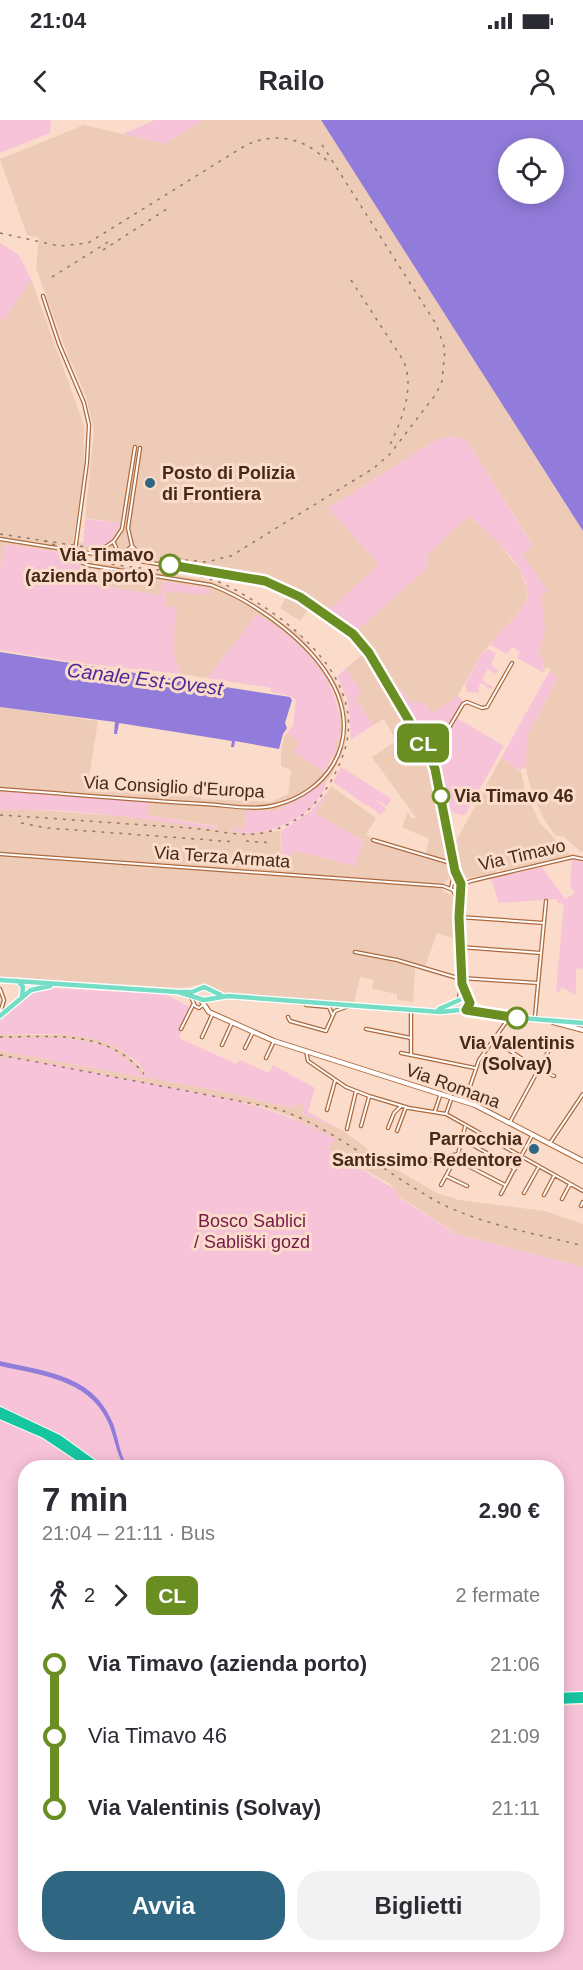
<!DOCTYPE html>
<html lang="it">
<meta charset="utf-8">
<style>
body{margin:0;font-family:Arial,sans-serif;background:#f2f2f3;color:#2b2b33;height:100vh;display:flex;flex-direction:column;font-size:22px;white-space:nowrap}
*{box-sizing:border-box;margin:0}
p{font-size:20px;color:#7c7c81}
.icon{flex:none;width:33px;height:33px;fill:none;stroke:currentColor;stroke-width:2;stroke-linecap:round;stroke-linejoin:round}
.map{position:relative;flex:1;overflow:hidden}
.drawer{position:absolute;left:18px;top:1340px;width:546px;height:492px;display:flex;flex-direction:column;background:#fff;border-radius:24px;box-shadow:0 3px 15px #0003}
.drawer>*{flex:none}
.badge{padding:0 12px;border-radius:9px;font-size:21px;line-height:39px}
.fabs{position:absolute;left:498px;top:18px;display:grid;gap:12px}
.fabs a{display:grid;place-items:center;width:66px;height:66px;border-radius:50%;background:#fff;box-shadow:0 3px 15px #0003;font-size:30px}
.map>.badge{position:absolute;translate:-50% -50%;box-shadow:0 0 0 3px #fff}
.legs{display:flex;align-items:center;gap:9px;height:66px;padding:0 24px;font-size:20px}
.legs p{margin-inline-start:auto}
.summary{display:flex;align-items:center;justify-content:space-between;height:102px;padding:0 24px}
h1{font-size:33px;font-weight:700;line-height:45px}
.button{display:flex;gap:12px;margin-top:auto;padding:12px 24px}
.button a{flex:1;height:69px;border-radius:24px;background:#2f6681;color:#fff;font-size:24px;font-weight:700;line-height:69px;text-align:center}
.button a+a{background:#f2f2f3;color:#2b2b33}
ul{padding:0 24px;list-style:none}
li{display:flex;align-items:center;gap:21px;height:72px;font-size:22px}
li i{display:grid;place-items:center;width:9px;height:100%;margin:0 8px;background:currentColor}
li i::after{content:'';width:15px;height:15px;margin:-8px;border:4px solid;border-radius:50%;background:#fff}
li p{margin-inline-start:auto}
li:first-child i{background:linear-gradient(#0000 50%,currentColor 0)}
li:last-child i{background:linear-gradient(currentColor 50%,#0000 0)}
.status{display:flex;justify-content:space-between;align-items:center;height:42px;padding:0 30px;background:#fff;direction:ltr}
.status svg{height:16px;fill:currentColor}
header{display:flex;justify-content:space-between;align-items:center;height:78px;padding:0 24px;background:#fff;font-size:27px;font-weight:700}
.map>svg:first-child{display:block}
</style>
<div class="status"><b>21:04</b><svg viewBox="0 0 49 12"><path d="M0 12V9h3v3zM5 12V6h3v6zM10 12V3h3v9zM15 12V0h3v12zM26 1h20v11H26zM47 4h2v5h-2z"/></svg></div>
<header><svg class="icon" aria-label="back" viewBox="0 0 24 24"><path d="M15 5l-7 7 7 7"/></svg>Railo<svg class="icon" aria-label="person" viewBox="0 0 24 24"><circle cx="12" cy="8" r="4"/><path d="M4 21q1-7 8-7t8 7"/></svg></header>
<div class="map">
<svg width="583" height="1850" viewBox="0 0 583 1850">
<rect width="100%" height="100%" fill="#fbdcca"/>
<!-- built -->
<path fill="#edcbb7" d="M203 0H321L583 411V731L581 732 564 717 555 715 544 699 532 674 526 649 527 616 558 557 549 552 551 549 547 547 545 551 543 539 539 535 545 506 541 477 522 433 533 425 466 319 436 320 328 388 379 444 323 496 310 486 300 501 280 488 288 474 241 458 75 435 95 442 211 461 224 466 299 514 334 559 343 575 348 602 344 628 333 652 326 662 299 680 277 691H246V708H231L233 710 250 712 280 711 281 733 296 731 354 746 364 721 316 694 331 666 376 698 366 715 372 718V721L425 738 429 719 402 707 408 692 411 698H416L372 637 396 621 384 599 373 605 355 578 362 573 346 548 364 533 367 537 428 640 449 738 452 756 443 764V771L452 776 455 781 456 819 437 813 425 847 457 857V861L415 848 413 882 397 880V874L372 869 374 860 360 857 354 883 226 874 204 864 181 868 0 857V690L24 689 146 698 217 709V706L147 695V682L7 671V675H3L4 671H0V587L98 601 87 670 190 676 192 670 198 671 201 679 271 682 288 674 291 650 281 646V630L285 615 287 613 300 622 293 632 324 652 333 640 334 620 339 621V588L332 567 257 495 207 558 181 554 175 541 173 516 177 488 165 486 166 470 208 474 210 469 163 461 161 475 94 465 93 450 81 446 57 432 5 424 0 447V199H5L31 159 84 305V350L73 421 101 428 112 419 121 403 85 398 94 310 86 277 65 228 36 148 39 118 27 115 0 39 84 5 164 24Z
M468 396 493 416 520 450 527 469 526 484 482 533 458 575 433 594 411 582 400 567 396 573 355 513 427 448 428 434Z
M501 638 521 652 526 674 540 703 570 735 501 751 497 749 496 753 464 759 460 755 454 725Z
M0 915H70L102 920 125 933 146 953 143 956 135 946 94 922 74 919 0 918Z
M0 931 225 972 284 986 297 983 305 985 302 994 342 1010 395 1049 437 1073 459 1080 545 1091 583 1104V1147L457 1114 397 1075 392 1066 387 1062 327 1029 331 1023 292 997 257 985 47 944 0 937Z"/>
<!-- green -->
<path fill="#f7c3d8" d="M0 0H51L50 13 0 33Z
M155 0H203L165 24 123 14Z
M0 123 19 135 31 159 5 199H0Z
M450 316 466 319 533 426 522 434 548 471 541 477 545 506 539 535 543 539 544 553 517 538 520 532 512 527 507 534 490 525C496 516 524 489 526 482 536 452 489 413 469 396L428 434 427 448 355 513 328 491 379 444 328 388 436 320Z
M85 399 121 403 112 419 101 428 83 425Z
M5 424 57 432 81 446 93 450 94 465 161 475 163 461 210 469 209 475 166 471 165 486 177 487C174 511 170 532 181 554L79 543 0 530V449Z
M257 494C305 523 344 561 340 621L334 620 337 629 324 652 293 632 300 622 287 613 293 606 296 580 290 576 271 572V568L207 558Z
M487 529 496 533 491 544 498 551 496 554 488 549 482 560 494 568 486 569 487 566 480 563 478 573 468 572 465 565 482 533Z
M346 548 362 573 355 578 373 605 351 620 348 581 337 557Z
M549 552 558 557 527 616 526 647 519 650 501 638Z
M399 567 411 582 425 583 433 594 458 575 463 581 432 630 396 573Z
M457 598 504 626 465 695C439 696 440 656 434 636Z
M341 647 392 679 387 686 373 678 386 688 381 695 368 685 369 683 367 686 333 662Z
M326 662C323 693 256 727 229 708H245L246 691H277Z
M0 671H4V675H7V671L147 682V695L218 707 217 709C146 700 73 687 0 690Z
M328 671 316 694 364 721 355 746 297 731 285 739 281 733V711L311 691Z
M578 739 583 743V849L576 848V875L561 867 560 872 556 871 564 784 558 783 557 779 499 783 491 759 542 747 565 779 575 773 570 765 572 740Z
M49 868 166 874 191 888 179 918 236 944 240 940 269 953 273 945 315 968 308 992 342 1010 302 994 305 985 298 983 295 988 288 987 225 972 0 931V918C54 919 105 909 143 955L146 953C111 906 52 915 0 915V899L32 872Z
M0 937C42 940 85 951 126 959 199 973 272 982 336 1020L327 1029 398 1071 397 1076 456 1114 583 1147V1571L557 1573 556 1347H128C118 1332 119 1315 111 1299 91 1255 42 1250 0 1241Z
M0 1246C47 1257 89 1258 111 1308 117 1322 116 1334 125 1347H104L64 1317 0 1288Z
M0 1299 46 1319 87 1347H26V1824H556L557 1586 583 1585V1850H0Z"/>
<!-- water -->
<path fill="#927cdb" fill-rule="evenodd" d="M321 0H583V411ZM508 28H554V74H508Z
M0 532 290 577 292 580 285 603 287 608 283 614 279 629 235 621 234 627H231L232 621 119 603 117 614H114L115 602 0 587Z
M0 1241C42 1251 91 1254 111 1299 119 1315 118 1332 128 1347H125C115 1332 115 1316 107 1300 87 1259 40 1255 0 1246Z"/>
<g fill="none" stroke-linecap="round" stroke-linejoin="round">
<defs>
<path id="street" d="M43 176 59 224 84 283 89 305 87 342 75 431
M140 328 128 408 132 426 147 441
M0 419 265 461 320 489 353 514 369 533 435 649 455 751 461 764 459 797 461 859 466 878
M114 423 120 437 132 426
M96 433 114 421 122 409 135 327
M431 638 463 584 467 582 482 588 487 587 512 543
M0 669C68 674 136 680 204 684 226 685 254 691 276 685 327 672 357 626 338 575 319 527 258 483 211 465L87 445 74 438 72 430
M373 720 454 744
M0 734 443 766 453 770 458 782
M461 765 471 761 573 737 583 739
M451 768 454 754
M459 797 544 803
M460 827 541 833
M355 832 397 840 461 859
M461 858 538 863
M0 869 4 880 0 893
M191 877 195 886 199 888 203 885
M459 878 461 867
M305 881 306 885 329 887 332 894
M535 896 546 781
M288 897 290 901 326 911 335 891 349 886
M181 909 193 885
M366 909 411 918
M202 917 213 893
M492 919 539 950 554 956
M222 925 232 903
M245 928 253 912
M306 931 308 941 346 967 369 976 409 988 446 994 583 1071
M401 933 475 948
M411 934V889
M266 938 274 921
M465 981 479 940 509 898
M327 990 335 961
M435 991 441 973
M446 994 452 977
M510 1002 548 932
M361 1006 369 977
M388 1008 394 993 401 986
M347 1009 356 971
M397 1011 406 987
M462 1019 515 1049
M550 1023 583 974
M455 1039 505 1065
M399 1047 458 1034
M446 1056 467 1066
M441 1065 458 1034 465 1007
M524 1073 538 1048
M501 1074 533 1014
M544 1075 554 1056
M562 1079 570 1064
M581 1086 583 1082"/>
<path id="secondary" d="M201 880 209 892 274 921 475 985 583 1041
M553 902 583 910"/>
<path id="primary" d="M0 860 178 872H192L204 867 221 875
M18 861 23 867 22 876
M178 872 204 880 228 876 440 892 470 889 495 896 583 903
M439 889 464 878 482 890
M0 896 31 870 50 866"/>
<path id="highway" d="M0 1290 59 1318 99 1347
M0 1296 44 1315 92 1347
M556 1576 583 1575
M556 1581 583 1580"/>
</defs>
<!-- street casing -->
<use href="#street" stroke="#ad693c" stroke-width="4.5"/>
<!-- secondary casing -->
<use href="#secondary" stroke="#ad693c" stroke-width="6"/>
<!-- primary casing -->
<use href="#primary" stroke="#fff" stroke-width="7"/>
<!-- highway casing -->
<use href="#highway" stroke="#fff" stroke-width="8"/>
<!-- street -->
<use href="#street" stroke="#fff" stroke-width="2"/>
<!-- secondary -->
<use href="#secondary" stroke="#fff" stroke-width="4"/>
<!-- primary -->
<use href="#primary" stroke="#73ddc6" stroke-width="4.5"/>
<!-- highway -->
<use href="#highway" stroke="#16c6a0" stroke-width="6"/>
<!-- rail -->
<path stroke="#947764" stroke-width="1.5" stroke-dasharray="3 6" stroke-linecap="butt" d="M0 113 59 126 88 123 243 27C271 11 305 17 327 41
M103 130 170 87
M52 157 108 122
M351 160 403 240C416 267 401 302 389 327
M0 414 158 438 184 439
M176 439 206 442 231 436 374 348 390 334 436 274 442 261 445 229 436 204 319 20
M0 695C63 699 127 704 190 708 217 710 245 719 271 711 307 701 331 669 343 635 367 571 309 516 261 485 245 476 230 465 213 460 174 448 131 450 92 440 74 436 59 425 41 420
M21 703 47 708 236 722
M246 721 273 723
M0 917C53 917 108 909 144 954
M0 935 275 988C335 1008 383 1052 438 1082 482 1105 535 1113 583 1126"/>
</g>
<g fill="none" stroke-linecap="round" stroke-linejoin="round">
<defs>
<path id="line-1" d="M170 445 265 461 300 477 353 514 369 533 431 638 435 649 455 751 461 764 459 797 462 864 470 883 466 890 517 898"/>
</defs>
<!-- line-1 casing -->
<use href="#line-1" stroke="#fff" stroke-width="14"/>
<!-- line-1 -->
<use href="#line-1" stroke="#6b8e23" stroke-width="9"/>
</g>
<!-- markers -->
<g fill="#2f6681" stroke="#fbdcca" stroke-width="2">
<circle cx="150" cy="363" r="6"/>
<circle cx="534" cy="1029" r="6"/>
</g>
<g fill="#fff" stroke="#6b8e23" stroke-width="3">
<circle cx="170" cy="445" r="10"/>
<circle cx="441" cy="676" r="8"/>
<circle cx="517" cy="898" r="10"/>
</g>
<g text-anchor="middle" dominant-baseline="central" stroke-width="6" stroke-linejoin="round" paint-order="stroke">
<!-- poi labels -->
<g font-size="18" font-weight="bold" fill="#462916" stroke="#fbdcca" text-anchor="start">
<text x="162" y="353">Posto di Polizia<tspan x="162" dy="21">di Frontiera</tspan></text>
<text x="522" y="1019" text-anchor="end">Parrocchia<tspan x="522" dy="21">Santissimo Redentore</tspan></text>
</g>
<!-- stop labels -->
<g font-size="18" font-weight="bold" fill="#462916" stroke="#fbdcca" text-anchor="end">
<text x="154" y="435">Via Timavo<tspan x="154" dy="21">(azienda porto)</tspan></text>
<text x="454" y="676" text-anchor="start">Via Timavo 46</text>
<text x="517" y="923" text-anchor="middle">Via Valentinis<tspan x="517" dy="21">(Solvay)</tspan></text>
</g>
<!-- street labels -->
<g font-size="18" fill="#462916" stroke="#fbdcca">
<text transform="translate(174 667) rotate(3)">Via Consiglio d'Europa</text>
<text transform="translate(522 735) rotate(-13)">Via Timavo</text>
<text transform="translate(222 737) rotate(4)">Via Terza Armata</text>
<text transform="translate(453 966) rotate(20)">Via Romana</text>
</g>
<!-- park labels -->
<g font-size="18" fill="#75194b" stroke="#fbdcca">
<text x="252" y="1101">Bosco Sablici<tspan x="252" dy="21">/ Sabliški gozd</tspan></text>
</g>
<!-- water labels -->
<g font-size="20" font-style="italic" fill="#4e2998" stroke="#fbdcca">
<text transform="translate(145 559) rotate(7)">Canale Est-Ovest</text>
</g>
</g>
</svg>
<div class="fabs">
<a><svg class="icon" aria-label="locate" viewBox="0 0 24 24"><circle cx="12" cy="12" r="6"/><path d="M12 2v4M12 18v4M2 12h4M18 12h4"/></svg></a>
</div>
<b class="badge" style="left:423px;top:623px;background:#6b8e23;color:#fff">CL</b>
<section class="drawer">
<div class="summary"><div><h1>7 min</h1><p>21:04 – 21:11 · Bus</p></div><b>2.90 €</b></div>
<div class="legs"><svg class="icon" aria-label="walk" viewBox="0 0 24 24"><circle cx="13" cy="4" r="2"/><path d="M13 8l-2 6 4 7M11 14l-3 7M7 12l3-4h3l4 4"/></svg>2<svg class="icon" aria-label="forward" viewBox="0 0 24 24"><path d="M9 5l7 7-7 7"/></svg><b class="badge" style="background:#6b8e23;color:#fff">CL</b><p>2 fermate</p></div>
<ul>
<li><i style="color:#6b8e23"></i><b>Via Timavo (azienda porto)</b><p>21:06</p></li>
<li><i style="color:#6b8e23"></i><span>Via Timavo 46</span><p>21:09</p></li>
<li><i style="color:#6b8e23"></i><b>Via Valentinis (Solvay)</b><p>21:11</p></li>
</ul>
<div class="button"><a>Avvia</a><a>Biglietti</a></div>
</section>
</div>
